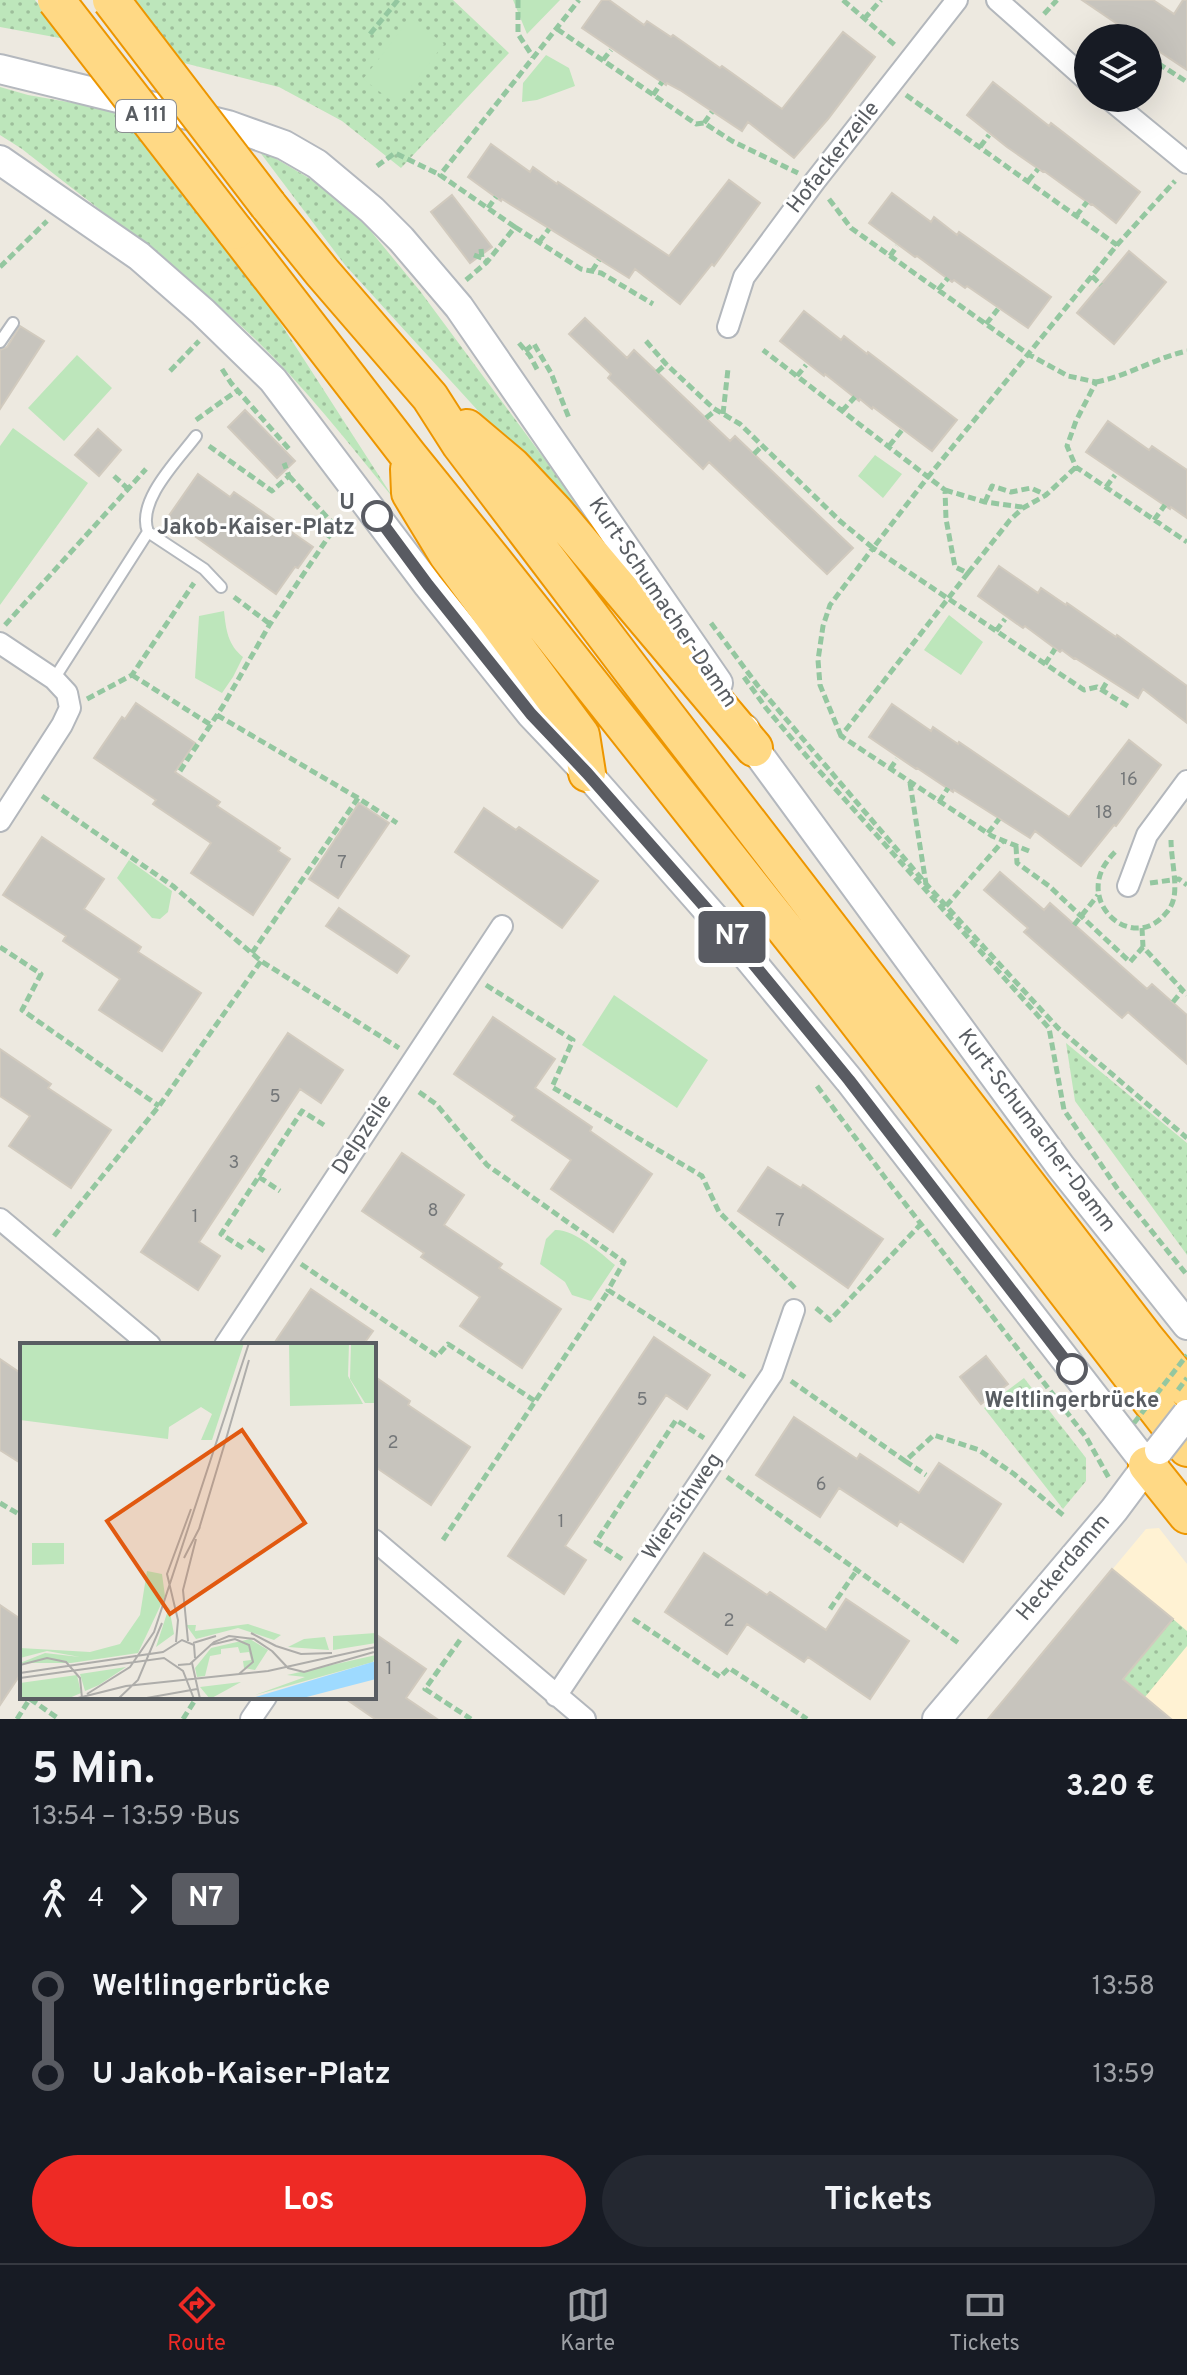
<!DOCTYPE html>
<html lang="de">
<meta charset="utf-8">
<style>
body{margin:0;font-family:Overpass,sans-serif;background:#242831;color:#f1f3f6;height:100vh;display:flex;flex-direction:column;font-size:30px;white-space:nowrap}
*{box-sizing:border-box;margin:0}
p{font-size:26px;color:#9ea1a6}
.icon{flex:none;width:44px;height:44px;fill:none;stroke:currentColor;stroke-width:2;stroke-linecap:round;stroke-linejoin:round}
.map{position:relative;height:1719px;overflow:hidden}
.side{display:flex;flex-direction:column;background:#171b24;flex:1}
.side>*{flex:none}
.badge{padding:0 16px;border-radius:6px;font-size:28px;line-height:52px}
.fabs{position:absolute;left:1074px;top:24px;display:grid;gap:16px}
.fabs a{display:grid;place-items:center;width:88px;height:88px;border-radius:50%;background:#171b24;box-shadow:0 8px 32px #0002;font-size:40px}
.map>.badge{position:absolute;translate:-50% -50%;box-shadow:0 0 0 4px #fff}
.legs{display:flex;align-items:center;gap:12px;height:88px;padding:0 32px;font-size:26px}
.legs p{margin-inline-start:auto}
.headline{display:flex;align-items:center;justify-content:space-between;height:136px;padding:0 32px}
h1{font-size:44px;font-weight:700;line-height:60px}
.primary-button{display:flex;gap:16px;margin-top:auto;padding:16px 32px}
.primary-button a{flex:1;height:92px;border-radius:48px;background:#ee2a25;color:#fff;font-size:32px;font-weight:700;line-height:92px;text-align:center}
.primary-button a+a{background:#242831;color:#f1f3f6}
ul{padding:0 32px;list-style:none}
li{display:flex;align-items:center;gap:28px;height:88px;font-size:30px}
li i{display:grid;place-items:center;width:12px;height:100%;margin:0 10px;background:currentColor}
li i::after{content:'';width:20px;height:20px;margin:-10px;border:6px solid;border-radius:50%;background:#171b24}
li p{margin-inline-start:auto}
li:first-child i{background:linear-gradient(#0000 50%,currentColor 0)}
li:last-child i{background:linear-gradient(currentColor 50%,#0000 0)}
.tab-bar{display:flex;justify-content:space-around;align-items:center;height:112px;border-top:2px solid #363941;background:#171b24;font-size:22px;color:#9ea1a6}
.tab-bar a{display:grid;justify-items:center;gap:4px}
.tab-bar .selected{color:#ee2a25}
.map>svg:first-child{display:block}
</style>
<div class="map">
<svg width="1187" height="1719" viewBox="0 0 1187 1719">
<defs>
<pattern id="grass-dots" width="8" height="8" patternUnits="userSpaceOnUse" patternTransform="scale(2)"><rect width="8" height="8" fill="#bde6bb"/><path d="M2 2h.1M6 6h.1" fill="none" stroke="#9dbe9b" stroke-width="1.8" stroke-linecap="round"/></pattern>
</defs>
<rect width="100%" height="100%" fill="#ede9e0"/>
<!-- commercial -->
<path fill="#fff2d3" d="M1159 1528 1187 1564V1719H988L1146 1529Z"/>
<!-- grass -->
<path fill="url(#grass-dots)" d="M0 0H35L65 39 0 27Z
M135 0H453L509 53 401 168 342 121 279 87 184 63Z
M0 87 28 95 119 111 265 299 394 499C349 444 305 387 254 338 182 269 100 211 22 149L0 135Z
M256 147 319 184 360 218 420 291 640 588 345 265Z
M1066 1043 1187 1143V1255L1075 1101Z
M1024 1378 1086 1458V1481L1063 1509 984 1408Z
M1173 1619 1187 1631V1646L1145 1697 1123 1679Z"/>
<!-- park -->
<path fill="#bde6bb" d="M513 0H560L527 34Z
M411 18 444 44 397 105 363 79Z
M546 55 569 68 575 86 537 100 522 102 523 83Z
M77 355 112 388 64 441 28 408Z
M13 428 88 483 0 605V446Z
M875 455 902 474 883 498 858 476Z
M224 611C226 630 228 645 243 657L233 677 222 693 195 678 199 616Z
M949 615 983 642 961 675 924 650Z
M129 860 172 891 168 912 160 919 152 918 117 878Z
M614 995 708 1060 677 1108 582 1045Z
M555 1230C574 1229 601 1253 615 1265L591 1301 572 1295 565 1282 540 1264 546 1239Z"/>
<!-- building -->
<path fill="#c7c4bd" stroke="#d1cabe" stroke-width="2" d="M602 0H609L644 25 647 21 671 37 673 35 720 68 722 66 782 109 843 32 875 57 828 119 794 158 748 122 742 131 680 90 667 83 666 85 582 28Z
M1082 0H1153L1174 14 1183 0H1187V70L1148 44V38H1138Z
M993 82 1049 126 1051 123 1140 192 1116 223 1092 204 1091 205 1044 171 1043 172 1007 147 967 115Z
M491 144 530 172 533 167 557 184 558 182 669 256 729 180 760 203 714 266 712 264 680 304 635 269 629 278 502 199 501 201 468 177Z
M892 193 931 222 934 217 957 235 959 232 1051 297 1028 328 967 286 965 288 954 280 952 282 917 256 915 257 869 223Z
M452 195 492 247 470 263 431 212Z
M1129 251 1166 282 1114 344 1077 313Z
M804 311 841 340 844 336 867 354 868 352 957 420 932 451 873 407 872 409 860 399 859 401 825 374 824 376 780 341Z
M585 318 627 358 634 350 730 441 735 436 853 548 827 574 709 462 703 469 608 378 611 374 569 334Z
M20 326 44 341 0 409V350L7 347Z
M245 410 295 461 277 478 228 427Z
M1108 421 1149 450 1152 446 1187 470V518L1171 507 1170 509 1086 452Z
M98 429 121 450 99 476 75 455Z
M198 474 230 497 234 492 313 547 298 568 295 567 276 594 168 517Z
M999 566 1038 593 1041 588 1066 605 1067 603 1116 637 1117 635 1187 686V723L1143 689 1138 698 1075 658 1074 659 1062 650 1060 652 1025 626 1023 628 978 596Z
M136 703 195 743 175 772 220 802 217 806 280 848 278 851 290 859 253 915 191 873 211 843 153 804 156 800 94 758 122 717 125 719Z
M892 704 931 731 933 727 958 744 959 742 1069 817 1129 740 1161 765 1116 826 1114 825 1081 866 1035 831 1030 838 967 798 954 790 953 792 917 768 916 769 869 737Z
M359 803 389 823 338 898 309 879Z
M484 808 516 830 519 827 598 881 562 928 455 852Z
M42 837 104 879 84 909 141 947 138 952 201 993 162 1051 99 1010 120 979 63 941 66 936 3 895Z
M1000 872 1044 910 1050 903 1147 989 1152 984 1187 1015V1064L1128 1012 1122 1018 1024 932 1028 928 984 890Z
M339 908 409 956 397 973 326 926Z
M493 1017 555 1059 535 1088 592 1127 590 1131 652 1174 613 1232 551 1189 571 1160 512 1120 515 1116 454 1074Z
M288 1033 343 1070 321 1103 300 1089 199 1242 220 1256 198 1290 141 1252Z
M0 1049 51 1084 48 1088 111 1130 71 1188 9 1146 30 1116 0 1096Z
M402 1153 464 1195 444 1225 502 1264 499 1268 561 1309 522 1368 460 1326 480 1297 421 1257 424 1253 362 1211Z
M768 1167 801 1188 803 1185 883 1239 848 1288 738 1211Z
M311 1289 373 1331 363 1345H273Z
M654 1337 710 1375 687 1409 666 1395 565 1546 586 1560 564 1594 508 1556Z
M986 1356 1008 1384 981 1404 960 1377Z
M0 1359 22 1374V1464L0 1450Z
M374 1376 410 1401 408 1405 470 1447 431 1505 374 1466Z
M794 1417 857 1459 860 1454 919 1493 939 1463 1001 1504 963 1562 900 1521 897 1526 839 1488 820 1517 756 1475Z
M704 1553 767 1595 770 1592 826 1630 846 1599 909 1641 870 1699 808 1657 804 1662 747 1624 727 1654 665 1612Z
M1112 1569 1173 1619 1123 1679 1171 1719H988Z
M0 1605 22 1620V1672L0 1705Z
M374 1633 426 1669 406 1698 437 1719H375L343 1697H374Z"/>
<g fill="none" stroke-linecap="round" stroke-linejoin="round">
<defs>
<path id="lane" d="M0 342 13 323
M148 532C136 501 178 460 196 436
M54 679 148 532 204 569 221 587"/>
<path id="street" d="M997 0 1088 81
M1108 98 1187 163
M728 327 744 277 815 181 957 0
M0 643 54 679 67 693 70 708 62 725 0 821
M1128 886 1147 835 1187 781
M0 1219 150 1345
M225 1345 502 926
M374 1540 585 1719
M556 1696 772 1374 794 1310
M251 1719 266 1697"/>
<path id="secondary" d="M0 69 228 125 284 145 317 164 372 210 401 239 459 307 718 683
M0 160 139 256 203 312 273 380 428 585 531 714 587 773 733 939 849 1080 1147 1465
M745 729 754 748 1061 1167 1187 1325
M937 1719 1114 1510 1158 1451"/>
<path id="highway" d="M268 205 322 272 430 397 460 444 639 680 1146 1339 1187 1389
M235 231 408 455 492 559 827 982 1187 1448
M467 428 512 466 556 513 754 748
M409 469 410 493 447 554 581 735 587 773
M1147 1465 1187 1515"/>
</defs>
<!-- lane casing -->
<use href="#lane" stroke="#b3b7bc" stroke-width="14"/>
<!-- street casing -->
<use href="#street" stroke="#b3b7bc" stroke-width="24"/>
<!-- secondary casing -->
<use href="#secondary" stroke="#b4b8be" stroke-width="32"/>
<!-- highway casing -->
<use href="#highway" stroke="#ed9600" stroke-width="40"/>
<!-- path -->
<path stroke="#94c7a0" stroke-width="5" stroke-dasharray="8 4" stroke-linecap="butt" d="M518 0V34L533 57
M843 0 896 46
M1044 14 1057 0
M864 19 881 0
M557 29 696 124 704 123 732 141 798 173
M370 34 398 0
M1101 38 1106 30 1118 38
M1148 57 1187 82
M603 60 611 50
M653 95 662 82
M906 95 1117 245
M704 123 712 112
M980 147 989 135
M377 166 395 153 440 175
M1028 181 1038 169
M829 199 851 228 1028 354 1068 376 1096 382 1076 421 1067 446 1076 467 1187 542
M488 208 496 197
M1076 216 1087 202
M515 227 440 175 579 0
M539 242 549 229
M481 249 482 258 487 262 515 227 581 269 601 273 653 304
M474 255 482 258
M890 256 897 246
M0 267 47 221
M592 271 599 260
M1092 276 1101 285
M466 280 487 262
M938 290 948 278
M986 324 998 309
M646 341 666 364 713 408 740 424 840 521 873 548 928 477 763 350
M519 343 530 356 538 371
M525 351 534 344 551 373 569 418
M222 369 231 383 290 450
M170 371 199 341
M657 372 666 364
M797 376 806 365
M1096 382C1128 376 1155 358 1187 351
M842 411 855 397
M723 414 728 369
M706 418 716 410
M196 420 238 390
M209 446 272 491 289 476 284 463
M889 446 902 430
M754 454 762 446
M114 476 128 489
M289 476 338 529
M1106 487 1115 475
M945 490 985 502 1022 507
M985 502 992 486 1011 492 1031 488 1046 495
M1154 520 1165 505
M968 573 1010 520 1023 508 1046 495 1076 467
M234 597 270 624
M711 623 758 686 927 885 1058 1028 1187 1138
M5 625 146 469
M996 631 1005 619
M1045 664 1055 649
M132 675 211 725
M744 677 766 708 814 765 1049 1028 1064 1110 1117 1188 1187 1275
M1102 690 1108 680
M87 699 132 675 194 583
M217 715 358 798
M841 736 820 685 818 660 823 626 830 605 873 548 1084 690 1097 687 1131 708
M890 769 897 759
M180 771 223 706 270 624 329 536 349 521
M910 783 926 884
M42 796 173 886 261 961 399 1048
M939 802 948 788
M988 833 999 819
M1016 846 1017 863 1049 886 1130 962 1143 947
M1029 851 992 836 841 736 968 573 955 567 946 519 945 490 928 477 1117 245 1175 181
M1115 852C1111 856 1107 861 1104 866 1080 908 1135 952 1166 913 1170 909 1173 903 1174 897 1177 882 1171 857 1171 840
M1150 883 1179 879 1187 885
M946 906 1003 841
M1074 925 1098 895
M1142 928 1143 947 1187 995
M0 947 41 974 22 1010 159 1106
M252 953 358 798 397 823
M486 985 573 1040 552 1087 702 1176 719 1212 797 1290
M1173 1002 1182 991
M817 1086 886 1179 1086 1437 1109 1478
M419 1092 436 1104 487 1165 624 1262 608 1290 745 1377
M259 1177 280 1191
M54 1236 159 1106 261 961
M248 1240 264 1251
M243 1248 221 1234 302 1111 324 1125
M301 1264 437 1356 448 1344 535 1401
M816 1308 830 1320 921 1224
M791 1381 905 1461 934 1435 979 1450 1014 1474 1063 1515
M905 1461 926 1475
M727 1477 960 1644
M0 1503 22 1516
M443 1540 609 1290
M622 1559 596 1542 676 1420 704 1438
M830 1609 857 1570
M633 1619 720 1677 729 1668 807 1719
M460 1640 425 1689 471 1719
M30 1699 59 1719
M17 1719 31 1697
M183 1719 197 1697"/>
<!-- lane -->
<use href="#lane" stroke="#fff" stroke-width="10"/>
<!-- street -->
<use href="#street" stroke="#fff" stroke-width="20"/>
<!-- secondary -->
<use href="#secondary" stroke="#fff" stroke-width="28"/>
<!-- highway -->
<use href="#highway" stroke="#ffd985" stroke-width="36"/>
<defs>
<path id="secondary-bridge" d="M1159 1450 1187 1414"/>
<path id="highway-bridge" d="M56 0 235 231
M111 0 268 205"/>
</defs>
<!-- secondary-bridge casing -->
<use href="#secondary-bridge" stroke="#b4b8be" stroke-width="32" stroke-linecap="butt"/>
<!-- highway-bridge casing -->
<use href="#highway-bridge" stroke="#ed9600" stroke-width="40" stroke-linecap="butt"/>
<!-- path-bridge -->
<path stroke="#94c7a0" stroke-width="5" stroke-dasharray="8 4" stroke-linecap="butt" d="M1178 1390 1187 1378
M1134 1423 1187 1355"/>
<!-- secondary-bridge -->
<use href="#secondary-bridge" stroke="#fff" stroke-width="28"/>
<!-- highway-bridge -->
<use href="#highway-bridge" stroke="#ffd985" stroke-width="36"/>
</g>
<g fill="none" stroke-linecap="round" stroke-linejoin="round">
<defs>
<path id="line-1" d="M377 516 428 585 531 714 587 773 733 939 849 1080 1072 1369"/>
</defs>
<!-- line-1 casing -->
<use href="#line-1" stroke="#fff" stroke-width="18"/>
<!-- line-1 -->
<use href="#line-1" stroke="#595b62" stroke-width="12"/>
</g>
<!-- markers -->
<g fill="#fff" stroke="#595b62" stroke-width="4">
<circle cx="377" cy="516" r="14"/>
<circle cx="1072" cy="1369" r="14"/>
</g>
<g text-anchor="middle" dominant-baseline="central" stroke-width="6" stroke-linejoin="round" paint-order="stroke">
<!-- number labels -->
<g font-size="18" fill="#747779">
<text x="1129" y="780">16</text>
<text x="1104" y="813">18</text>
<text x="342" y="863">7</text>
<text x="275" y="1097">5</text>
<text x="234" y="1163">3</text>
<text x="433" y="1211">8</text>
<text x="195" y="1217">1</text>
<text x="780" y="1221">7</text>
<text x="642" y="1400">5</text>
<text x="393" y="1443">2</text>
<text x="821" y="1485">6</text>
<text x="561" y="1522">1</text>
<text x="729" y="1621">2</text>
<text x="389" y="1669">1</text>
</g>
<!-- shield labels -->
<rect fill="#fff" stroke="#8b8e91" stroke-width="2" x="116" y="100" width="60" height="32" rx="6"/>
<g font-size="20" font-weight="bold" fill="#595d62">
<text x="146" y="116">A 111</text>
</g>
<!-- street labels -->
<g font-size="22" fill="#595d62" stroke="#fff">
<text transform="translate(834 158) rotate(-52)">Hofackerzeile</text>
<text transform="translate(662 603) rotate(56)">Kurt-Schumacher-Damm</text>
<text transform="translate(1036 1131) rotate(53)">Kurt-Schumacher-Damm</text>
<text transform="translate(363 1135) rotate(-57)">Delpzeile</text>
<text transform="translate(683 1507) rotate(-56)">Wiersichweg</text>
<text transform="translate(1064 1568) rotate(-50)">Heckerdamm</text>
</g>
<!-- stop labels -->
<g font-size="22" font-weight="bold" fill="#595d62" stroke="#fff" text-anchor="end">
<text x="355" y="503">U<tspan x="355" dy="25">Jakob-Kaiser-Platz</tspan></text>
<text x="1072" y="1401" text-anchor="middle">Weltlingerbrücke</text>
</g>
</g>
<!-- overview -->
<g transform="translate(20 1343)">
<rect width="356" height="356" fill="#ede9e0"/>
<path d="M269 0H329L328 33 343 61 270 63ZM331 0H356V60H345L330 36ZM127 228 142 231 145 253 118 310 51 320H0L25 310 60 314 27 308 0 315V305L70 309 100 301 120 272ZM149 264 154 291 136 304ZM228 281 261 292 254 297 218 285 176 296 166 282H176L175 288ZM230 296 248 307 235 327 224 325 223 318 231 317 229 309 220 310 218 304 201 306V311L190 313 185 333 177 334 175 325 191 305ZM356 312 353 319 235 352 285 334 267 332ZM106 324 79 342 65 348 60 331Z" fill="#bde6bb"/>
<path d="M356 290V300L313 307V293ZM305 294 309 307 268 304 284 296ZM57 332 61 350 47 356H0V340ZM221 339 190 356 180 344Z" fill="#bde6bb"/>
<path d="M0 0H224L192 97H181L192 71 181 64 149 84 148 96 0 77ZM12 200H44V221L12 222Z" fill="#bde6bb"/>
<path d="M356 318V336L279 356H229Z" fill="#9edaff"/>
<path fill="none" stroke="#aeadaa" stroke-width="2" d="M204 103 229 17M179 186 204 103M164 215 180 184M231 290 256 303M168 298 163 247 176 196M156 299 158 277 147 231 171 166M173 300 196 293M190 302 215 296 229 302 233 319 219 331M256 303 281 311 312 310M252 308 268 325 284 329 354 309M172 320 180 356M0 322 27 315 46 319 60 335 62 355M158 322 170 321 194 299 209 293 234 296 252 308M0 330 143 309 162 297 174 302 175 315M0 335 144 315 163 328 174 356M67 351 110 324 134 289 229 0M54 356 106 343 248 328 356 304M98 356 118 337 142 280M121 356 177 346"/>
<path fill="#e15910" fill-opacity="0.15" stroke="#e15910" stroke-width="4" d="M222 87 285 180 150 271 87 178Z"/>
<rect width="356" height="356" fill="none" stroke="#595d62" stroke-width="4"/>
</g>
</svg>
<div class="fabs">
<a><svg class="icon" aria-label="layers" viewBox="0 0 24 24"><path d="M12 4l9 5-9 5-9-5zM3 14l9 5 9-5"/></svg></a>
</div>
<b class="badge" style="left:732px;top:937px;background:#595b62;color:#fff">N7</b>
</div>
<section class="side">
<div class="headline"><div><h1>5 Min.</h1><p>13:54 – 13:59 · Bus</p></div><b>3.20 €</b></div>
<div class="legs"><svg class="icon" aria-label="walk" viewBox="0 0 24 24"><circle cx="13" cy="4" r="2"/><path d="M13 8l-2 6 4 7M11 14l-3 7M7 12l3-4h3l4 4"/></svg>4<svg class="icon" aria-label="forward" viewBox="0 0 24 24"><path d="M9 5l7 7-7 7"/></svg><b class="badge" style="background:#595b62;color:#fff">N7</b></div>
<ul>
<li><i style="color:#595b62"></i><b>Weltlingerbrücke</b><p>13:58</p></li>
<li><i style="color:#595b62"></i><b>U Jakob-Kaiser-Platz</b><p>13:59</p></li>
</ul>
<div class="primary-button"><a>Los</a><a>Tickets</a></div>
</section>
<nav class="tab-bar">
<a class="selected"><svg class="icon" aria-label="directions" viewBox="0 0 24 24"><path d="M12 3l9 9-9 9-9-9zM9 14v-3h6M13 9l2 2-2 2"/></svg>Route</a>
<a><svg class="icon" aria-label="map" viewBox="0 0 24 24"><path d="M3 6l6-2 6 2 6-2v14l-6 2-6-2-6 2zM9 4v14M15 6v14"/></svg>Karte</a>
<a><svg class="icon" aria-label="tickets" viewBox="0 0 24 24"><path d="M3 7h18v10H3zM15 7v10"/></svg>Tickets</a>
</nav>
